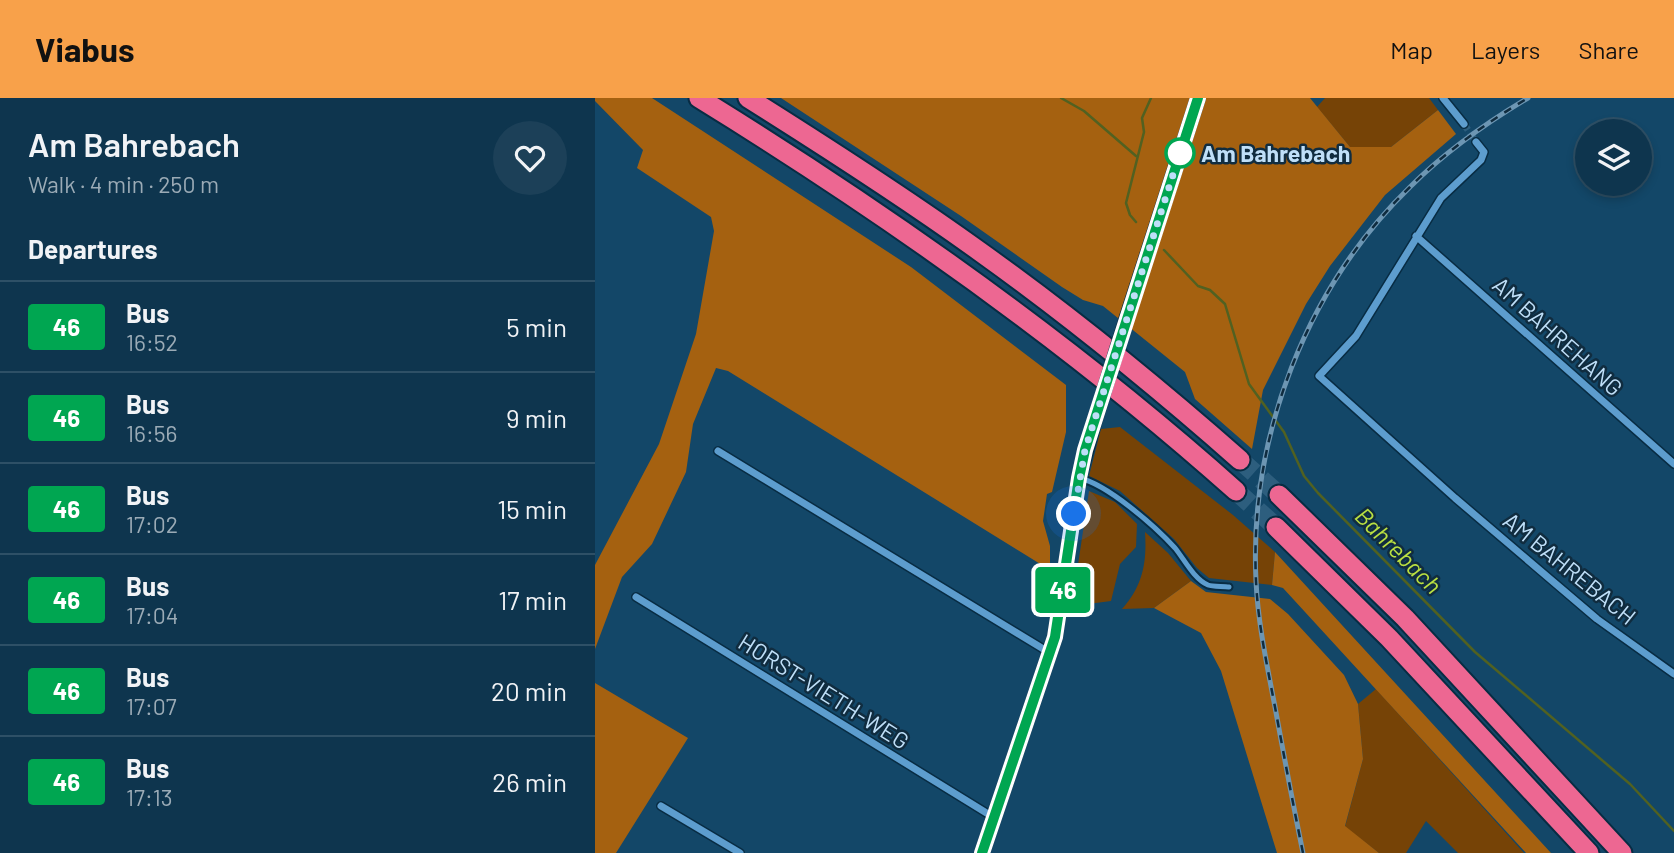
<!DOCTYPE html>
<meta charset="utf-8">
<style>
body{margin:0;font-family:Barlow,sans-serif;background:#1c4058;color:#f1f3f6;height:100vh;display:flex;flex-direction:column;font-size:26px;white-space:nowrap}
*{box-sizing:border-box;margin:0}
p{font-size:23px;color:#9babb6}
.icon{flex:none;width:38px;height:38px;fill:none;stroke:currentColor;stroke-width:2;stroke-linecap:round;stroke-linejoin:round}
.map{position:relative;flex:1;overflow:hidden}
.sheet{display:flex;flex-direction:column;background:#0e354e;width:595px}
.sheet>*{flex:none}
.badge{padding:0 14px;border-radius:5px;font-size:24px;line-height:46px}
.fabs{position:absolute;left:980px;top:21px;display:grid;gap:14px}
.fabs a{display:grid;place-items:center;width:77px;height:77px;border-radius:50%;background:#0e354e;box-shadow:0 4px 10px #0003,0 0 0 2px #2e5066;font-size:35px}
.you{position:absolute;width:35px;height:35px;margin:-18px;border:5px solid #fff;border-radius:50%;background:#1a73e8;box-shadow:0 0 0 10px #1a73e833}
.map>.badge{position:absolute;translate:-50% -50%;box-shadow:0 0 0 4px #fff}
h2{padding:0 28px;font-size:26px;line-height:63px}
.round{display:grid;place-items:center;flex:none;width:74px;height:74px;border-radius:37px;background:#1c4058}
.summary{display:flex;align-items:center;justify-content:space-between;height:119px;padding:0 28px}
h1{font-size:33px;font-weight:600;line-height:52px}
ul{padding:0;list-style:none}
li{display:flex;align-items:center;gap:21px;height:91px;padding:0 28px;border-top:2px solid #2e5066}
li div{flex:1}
li b{display:block;font-size:26px}
li em{font-style:normal}
li .badge{min-width:77px;font-weight:700;text-align:center}
header{display:flex;align-items:center;gap:42px;box-sizing:border-box;height:98px;padding:0 35px;background:#f8a14a;color:#111}
header strong{font-size:33px}
nav{display:flex;gap:38px;margin-inline-start:auto;font-size:24px}
main{display:flex;flex:1;min-height:0}
.map>svg:first-child{display:block}
</style>
<header>
<strong>Viabus</strong>
<nav><a>Map</a><a>Layers</a><a>Share</a></nav>
</header>
<main>
<section class="sheet">
<div class="summary"><div><h1>Am Bahrebach</h1><p>Walk · 4 min · 250 m</p></div><a class="round"><svg class="icon" aria-label="heart" viewBox="0 0 24 24"><path d="M12 20l-8-8c-3-5 5-10 8-4 3-6 11-1 8 4z"/></svg></a></div>
<h2>Departures</h2>
<ul>
<li><span class="badge" style="background:#00a651;color:#fff">46</span><div><b>Bus</b><p>16:52</p></div><em>5 min</em></li>
<li><span class="badge" style="background:#00a651;color:#fff">46</span><div><b>Bus</b><p>16:56</p></div><em>9 min</em></li>
<li><span class="badge" style="background:#00a651;color:#fff">46</span><div><b>Bus</b><p>17:02</p></div><em>15 min</em></li>
<li><span class="badge" style="background:#00a651;color:#fff">46</span><div><b>Bus</b><p>17:04</p></div><em>17 min</em></li>
<li><span class="badge" style="background:#00a651;color:#fff">46</span><div><b>Bus</b><p>17:07</p></div><em>20 min</em></li>
<li><span class="badge" style="background:#00a651;color:#fff">46</span><div><b>Bus</b><p>17:13</p></div><em>26 min</em></li>
</ul>
</section>
<div class="map">
<svg width="1079" height="755" viewBox="0 0 1079 755">
<rect width="100%" height="100%" fill="#134768"/>
<!-- green -->
<path fill="#764306" d="M730 0H834L843 12 796 49H755L722 9Z
M525 329 638 417 680 454 677 487 614 480 602 470 579 441 525 393 494 378 506 331Z
M494 393 520 404 542 426 541 449 525 466 516 503 493 506 480 487Z
M550 434 573 455 596 483 559 510 527 511C548 488 552 464 550 434Z
M781 591 929 755H863L831 723 811 755H784L750 729 768 661 763 606Z"/>
<!-- forest -->
<path fill="#a56110" d="M0 0H57L316 169 471 287V334L457 394 452 396 448 423 455 448V472L133 273 121 270 98 326 91 374 57 446 27 479 0 551V467L64 346 101 236 119 133 116 119 42 70 48 52 0 3Z
M186 0H715L755 49H796L843 12 861 36 790 97 735 168 711 206 668 292 657 351 600 301 590 274 508 208 488 202 467 189 366 118Z
M680 454 956 755H931L688 490 677 487Z
M596 483 611 494 675 501 693 516 749 577 763 606 768 661 750 728 784 755H682L626 573 606 535 559 510Z
M0 585 93 640 21 755H0Z"/>
<g fill="none" stroke-linecap="round" stroke-linejoin="round">
<!-- stream -->
<path stroke="#516121" stroke-width="2.5" d="M466 0 489 13 541 58
M541 124 535 117 531 105 549 34 547 20 556 0
M569 152 603 188 615 192 630 206 654 286 689 334 709 378 723 395 880 554 1035 686 1079 733"/>
<!-- minor-tunnel -->
<path stroke="#2d5e7e" stroke-width="7" stroke-dasharray="7 3.5" stroke-linecap="butt" d="M869 26 881 44"/>
<!-- motorway-tunnel -->
<path stroke="#2d5e7e" stroke-width="19" stroke-dasharray="19 10" stroke-linecap="butt" d="M645 362 684 397
M641 393 681 429"/>
<defs>
<path id="service" d="M484 380C512 386 560 428 580 450 589 461 599 481 613 487 618 489 628 488 634 489"/>
<path id="minor" d="M848 0 869 26
M881 44 889 54 886 62 846 100 761 238 724 278 860 400 1002 521 1079 576
M821 138 1079 366
M123 353 455 555
M41 499 398 719
M66 708 145 755"/>
<path id="tertiary" d="M531 222 603 0
M387 755 460 539 484 380 499 325"/>
<path id="motorway" d="M104 0C294 117 474 244 641 393
M153 0C231 49 309 99 384 153 475 218 561 288 645 362
M684 397 810 520 1027 755
M681 429 794 540 994 755"/>
</defs>
<!-- service casing -->
<use href="#service" stroke="#082c43" stroke-width="9"/>
<!-- minor casing -->
<use href="#minor" stroke="#082c43" stroke-width="10"/>
<!-- tertiary casing -->
<use href="#tertiary" stroke="#082c43" stroke-width="16"/>
<!-- motorway casing -->
<use href="#motorway" stroke="#082c43" stroke-width="23"/>
<!-- service -->
<use href="#service" stroke="#5d9dce" stroke-width="5"/>
<!-- minor -->
<use href="#minor" stroke="#5d9dce" stroke-width="7"/>
<!-- tertiary -->
<use href="#tertiary" stroke="#5d9dce" stroke-width="12"/>
<!-- motorway -->
<use href="#motorway" stroke="#ed6792" stroke-width="19"/>
<defs>
<path id="rail" d="M708 755C698 706 689 658 680 609 672 567 663 526 661 483 654 339 711 190 815 89 850 54 891 25 933 0"/>
</defs>
<!-- rail casing -->
<use href="#rail" stroke="#6d96b3" stroke-width="5"/>
<!-- rail -->
<use href="#rail" stroke="#102c3f" stroke-width="2.5" stroke-dasharray="8" stroke-linecap="butt"/>
<defs>
<path id="tertiary-bridge" d="M499 325 531 222"/>
</defs>
<!-- tertiary-bridge casing -->
<use href="#tertiary-bridge" stroke="#082c43" stroke-width="16" stroke-linecap="butt"/>
<!-- tertiary-bridge -->
<use href="#tertiary-bridge" stroke="#5d9dce" stroke-width="12"/>
</g>
<g fill="none" stroke-linecap="round" stroke-linejoin="round">
<defs>
<path id="line" d="M387 755 460 539 484 380 490 352 603 0"/>
</defs>
<!-- line casing -->
<use href="#line" stroke="#fff" stroke-width="16"/>
<!-- line -->
<use href="#line" stroke="#00a651" stroke-width="10"/>
<!-- walk -->
<path stroke="#bfdff8" stroke-width="7" stroke-dasharray="0 12.6" d="M479 416 490 352 585 55"/>
</g>
<!-- markers -->
<circle fill="#fff" stroke="#00a651" stroke-width="3.5" cx="585" cy="55" r="14"/>
<g text-anchor="middle" dominant-baseline="central" stroke-width="5" stroke-linejoin="round" paint-order="stroke">
<!-- stop labels -->
<g font-size="23" font-weight="bold" fill="#bfdff8" stroke="#102c3f" text-anchor="start">
<text x="606" y="55">Am Bahrebach</text>
</g>
<!-- street labels -->
<g font-size="23" fill="#bfdff8" stroke="#102c3f">
<text transform="translate(963 238) rotate(42)">AM BAHREHANG</text>
<text transform="translate(975 470) rotate(39)">AM BAHREBACH</text>
<text transform="translate(229 593) rotate(32)">HORST-VIETH-WEG</text>
</g>
<!-- water labels -->
<g font-size="24" font-style="italic" fill="#bae042" stroke="#102c3f">
<text transform="translate(804 452) rotate(45)">Bahrebach</text>
</g>
</g>
</svg>
<div class="fabs">
<a><svg class="icon" aria-label="layers" viewBox="0 0 24 24"><path d="M12 4l9 5-9 5-9-5zM3 14l9 5 9-5"/></svg></a>
</div>
<div class="you" style="left:479px;top:416px"></div>
<b class="badge" style="left:468px;top:492px;background:#00a651;color:#fff">46</b>
</div>
</main>
